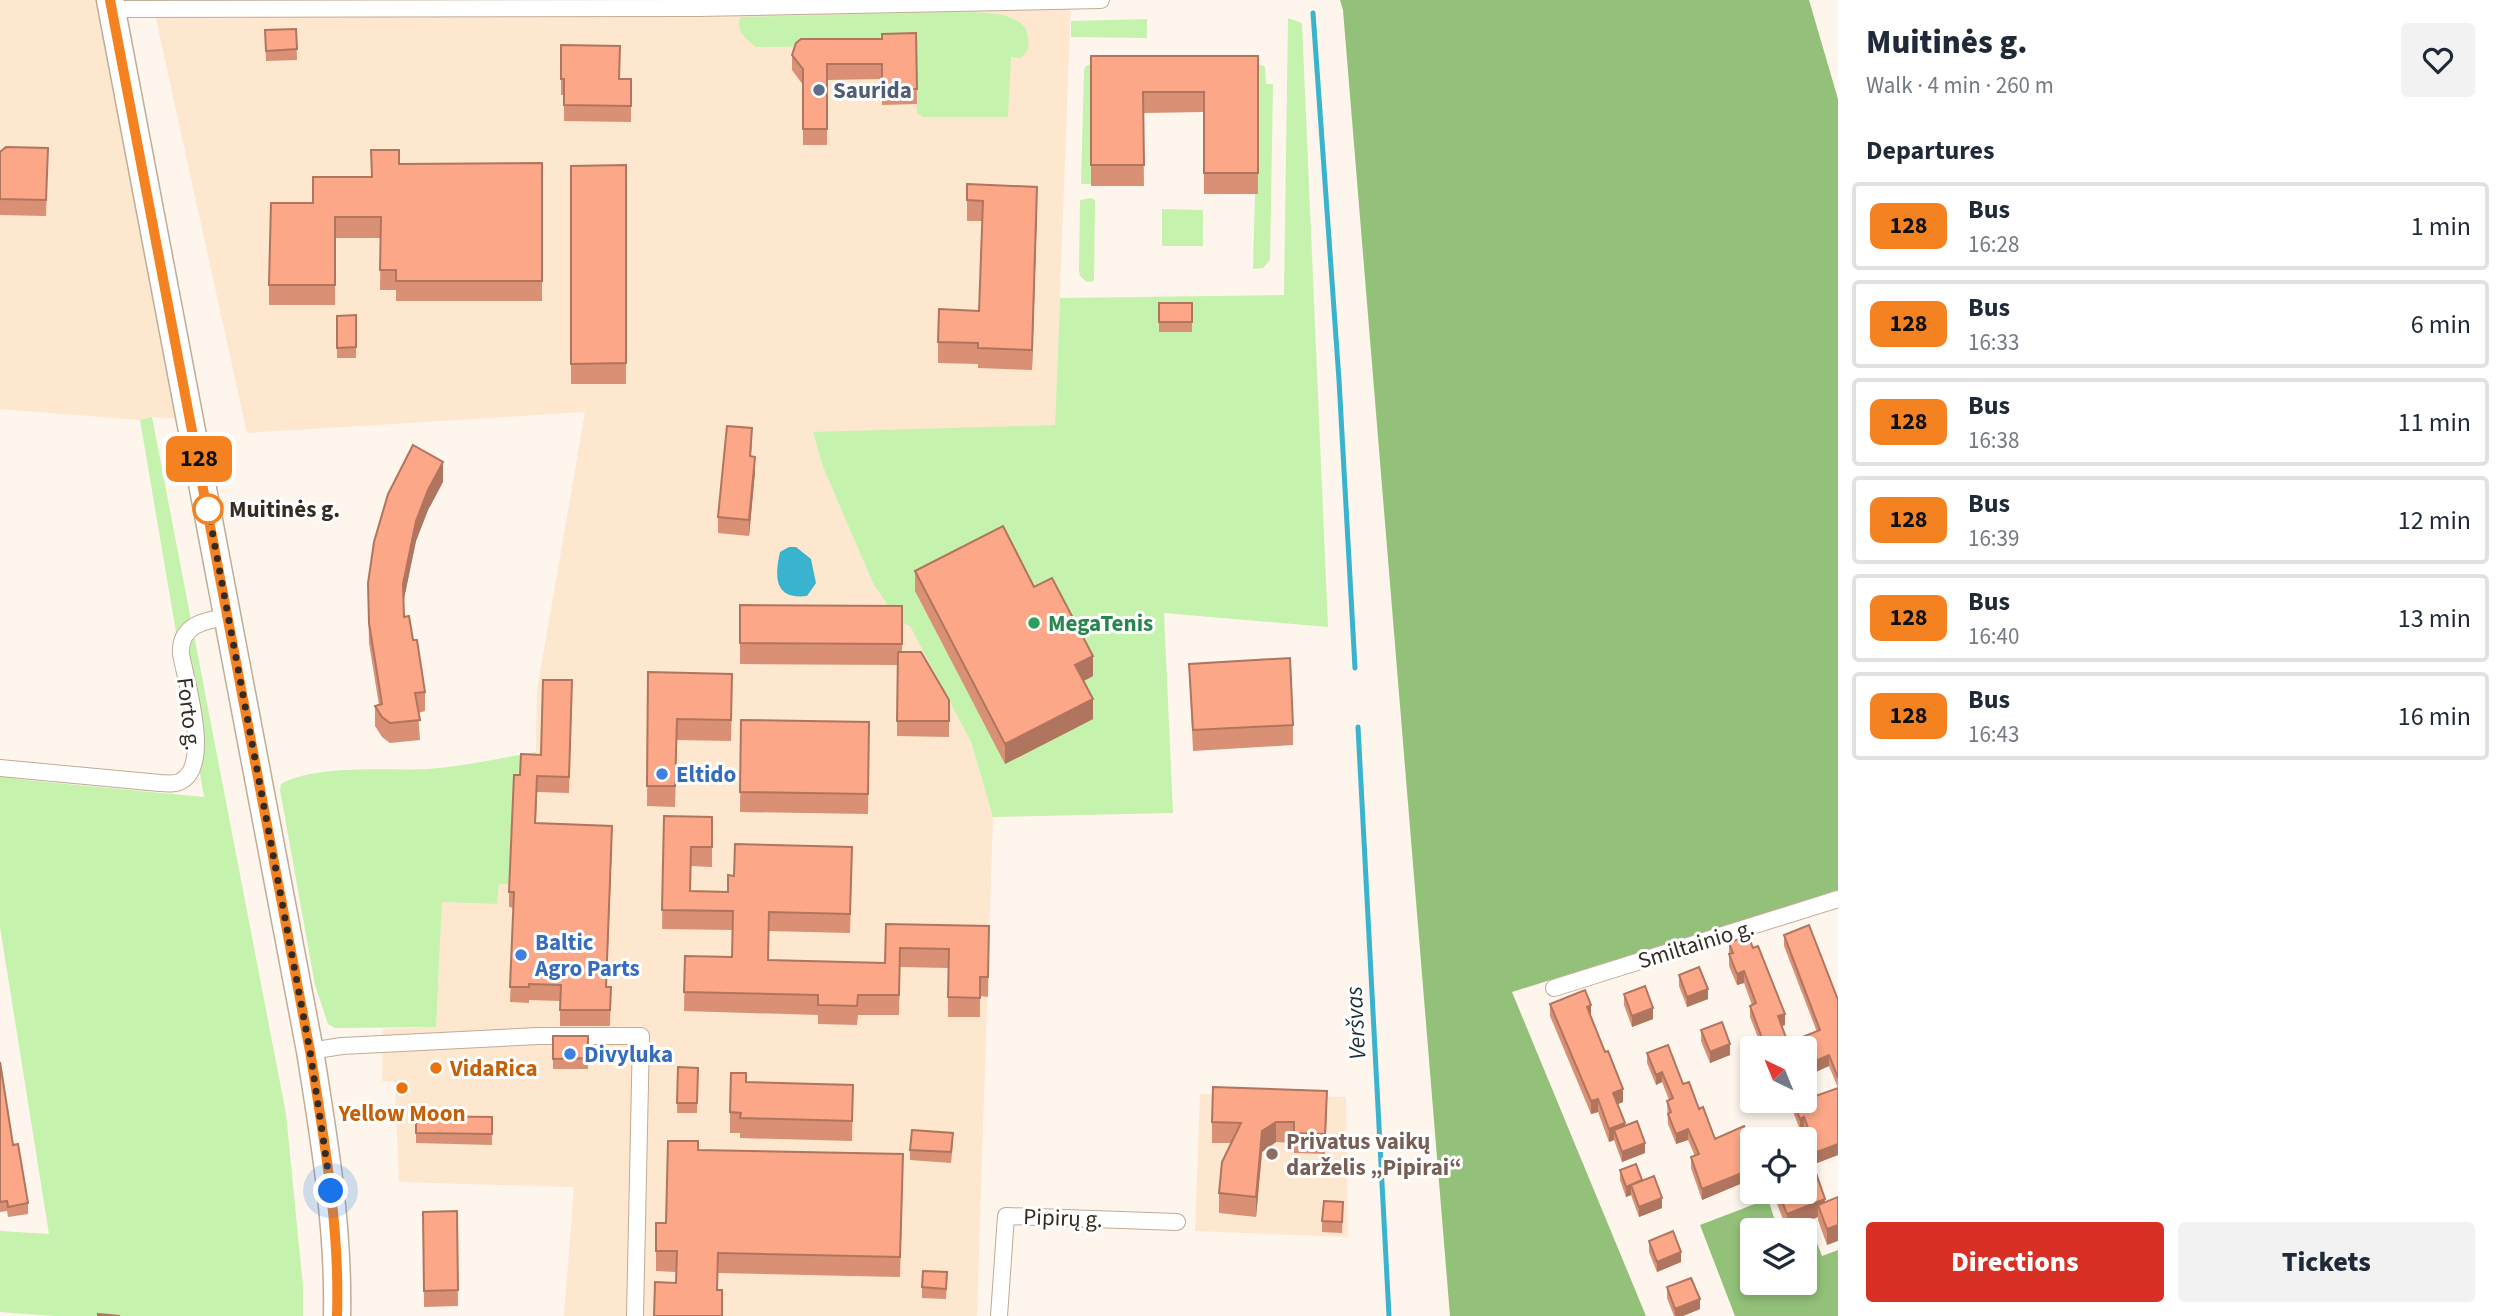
<!DOCTYPE html>
<meta charset="utf-8">
<style>
body{margin:0;font-family:"Source Sans 3",sans-serif;background:#f2f2f3;color:#1f2937;height:100vh;display:flex;flex-direction:column;font-size:26px;white-space:nowrap}
*{box-sizing:border-box;margin:0}
p{font-size:23px;color:#747a83}
.icon{flex:none;width:38px;height:38px;fill:none;stroke:currentColor;stroke-width:2;stroke-linecap:round;stroke-linejoin:round}
.map{position:relative;flex:1;overflow:hidden}
.drawer{display:flex;flex-direction:column;background:#fff;width:665px}
.drawer>*{flex:none}
.badge{padding:0 14px;border-radius:10px;font-size:24px;line-height:46px}
.needle{width:46px;rotate:317deg}
.tools{position:absolute;left:1740px;top:1036px;display:grid;gap:14px}
.tools a{display:grid;place-items:center;width:77px;height:77px;border-radius:7px;background:#fff;box-shadow:0 4px 10px #0003;font-size:35px}
.you{position:absolute;width:35px;height:35px;margin:-18px;border:5px solid #fff;border-radius:50%;background:#1a73e8;box-shadow:0 0 0 10px #1a73e833}
.map>.badge{position:absolute;translate:-50% -50%;box-shadow:0 0 0 4px #fff}
h2{padding:0 28px;font-size:26px;line-height:63px}
.round{display:grid;place-items:center;flex:none;width:74px;height:74px;border-radius:7px;background:#f2f2f3}
.head{display:flex;align-items:center;justify-content:space-between;height:119px;padding:0 28px}
h1{font-size:33px;font-weight:800;line-height:52px}
.button{display:flex;gap:14px;margin-top:auto;padding:14px 28px}
.button a{flex:1;height:80px;border-radius:7px;background:#d93025;color:#fff;font-size:28px;font-weight:800;line-height:80px;text-align:center}
.button a+a{background:#f2f2f3;color:#1f2937}
ul{padding:0;list-style:none}
li{display:flex;align-items:center;gap:21px;height:88px;margin:0 14px 10px;padding:0 14px;border:4px solid #e0e1e3;border-radius:7px}
li div{flex:1}
li b{display:block;font-size:26px}
li em{font-style:normal}
li .badge{min-width:77px;font-weight:700;text-align:center}
main{display:flex;flex:1;min-height:0}
.map>svg:first-child{display:block}
</style>
<main>
<div class="map">
<svg width="1838" height="1316" viewBox="0 0 1838 1316">
<rect width="100%" height="100%" fill="#fef5ec"/>
<!-- built -->
<path fill="#fde7cf" d="M0 0H110L193 420 152 417 140 420 0 409Z
M1071 0 1055 425 813 433 823 467 873 583 886 602 910 626 971 742 993 817 977 1316H564L574 1187 399 1182 395 1082 382 1081 383 1029 436 1027 442 902 497 904 499 884 535 791 537 690 585 412 247 433 154 10Z
M1200 1094 1346 1097 1348 1237 1195 1231Z"/>
<!-- green -->
<path fill="#c5f2ad" d="M954 12C974 13 1027 9 1028 38 1029 48 1028 52 1020 58L1011 57 1008 117H923L917 113 916 49 881 46 756 47C746 39 734 30 741 17Z
M1288 18 1302 23 1328 627 1164 613 1173 813 993 817 971 742 910 626 898 621 873 583 823 467 813 432 1055 425 1060 298 1284 295Z
M1147 19V38L1071 37V21Z
M1091 64 1140 65 1091 184H1081L1084 70 1086 66Z
M1171 65H1262L1265 67 1266 84H1273L1270 260 1263 268 1253 269 1255 194 1258 193V76Z
M1091 198 1095 200 1094 281 1087 282 1080 276 1079 270 1080 200Z
M1162 209 1203 210V246H1162Z
M152 417 286 1114 303 1287V1316H55L0 1312V1231L49 1234 0 927V776L25 780 204 797 140 420Z
M536 752 535 792 510 884H499L497 904 442 902 436 1027 335 1028 328 1024 315 985 280 790 281 784C317 764 388 771 429 769 465 766 501 758 536 752Z"/>
<!-- forest -->
<path fill="#93c179" d="M1340 0H1809L1838 99V890L1512 992 1646 1316H1450L1343 10Z
M1768 1199 1778 1230H1752V1283H1804V1230H1796L1810 1225 1822 1256 1838 1250V1316H1735L1700 1225Z"/>
<!-- water -->
<path fill="#3ab3ce" d="M789 547H796L811 559 816 583 807 596C775 600 774 578 780 552Z"/>
<g fill="none" stroke-linecap="round" stroke-linejoin="round">
<!-- stream -->
<path stroke="#3ab3ce" stroke-width="5" d="M1313 13 1339 380 1355 668
M1358 727 1389 1316"/>
<defs>
<path id="minor" d="M112 9 698 8 1101 0
M0 768 160 783C167 783 175 785 181 781 212 765 186 682 181 654 179 625 205 620 228 617
M1554 988 1838 899
M310 1051 342 1046 538 1036H641L635 1316
M999 1316 1006 1216 1177 1222"/>
<path id="primary" d="M110 0 310 1051C324 1138 339 1227 337 1316"/>
</defs>
<!-- minor casing -->
<use href="#minor" stroke="#c0ab95" stroke-width="18"/>
<!-- primary casing -->
<use href="#primary" stroke="#c0ab95" stroke-width="29"/>
<!-- minor -->
<use href="#minor" stroke="#fff" stroke-width="16"/>
<!-- primary -->
<use href="#primary" stroke="#fff" stroke-width="26"/>
</g>
<!-- wall -->
<path fill="#d99074" fill-rule="evenodd" d="M296 29 297 60 266 61 265 30Z
M916 33 917 104 882 105V79L827 80V145H803V85L792 70V55Z
M1091 56H1258V194H1204V112L1143 113 1144 186H1091Z
M561 79H631V122L564 121V95H561Z
M48 148 46 216 0 215V152Z
M542 163V301H396V290H380L381 238H335V305H269V285L372 177 399 164Z
M626 165V384H571V166Z
M967 184 1037 207 1032 370 978 368V364L938 363V342L979 311 983 221H967Z
M1159 303H1192V332H1159Z
M356 315V358H337V316Z
M752 444 751 456 755 472 749 536 718 533V517Z
M443 482 428 510 416 541 403 602 404 617 413 640 425 692V711L418 713 420 740 390 743 382 737 375 726V706L379 705 369 643 368 603Z
M915 571 1093 676 1084 681 1093 719 1005 764 915 591Z
M740 605 902 606V652L949 700V737L897 736V665L740 664Z
M1189 664 1293 725V745L1193 751Z
M648 672 732 694 731 741 677 740 675 807 647 806Z
M572 696 569 793 537 792 536 823 612 842 606 987H611L610 1026H560V1001L529 1000V1003L510 1002 514 908 509 907V892L520 775 541 755Z
M741 720 869 722 868 814 740 812Z
M664 816 712 817V867L691 866 690 891 728 892 734 876 852 866 850 933 769 931V960L885 963 886 924 989 926 988 997 980 996V1017H948V968L900 967 899 1015H858L857 1025 818 1024V1015L684 1011 685 956 732 957V930L662 929Z
M1784 935 1838 1000V1155L1817 1163 1804 1129 1800 1130 1789 1101H1804V1048H1762L1750 1017V1006L1752 1005 1744 983 1737 985 1729 966V943L1785 1025 1782 1026 1788 1043 1817 1032 1784 946ZM1829 1066 1838 1088 1813 1097 1805 1077Z
M1679 975 1708 999 1687 1007 1679 986Z
M1624 994 1653 1019 1632 1027 1624 1005Z
M1550 1004 1591 1017 1623 1102 1618 1104 1625 1126 1645 1153 1622 1162 1614 1140 1609 1142 1598 1112 1591 1114 1550 1016Z
M1701 1030 1730 1055 1710 1063 1701 1041Z
M553 1036H588V1069H553Z
M1647 1053 1683 1084 1699 1109 1715 1139 1752 1143V1179L1702 1200 1691 1168V1157L1695 1156 1688 1140 1676 1144 1668 1124 1667 1101 1669 1100 1662 1082 1656 1085 1647 1063Z
M0 1062 13 1145 28 1203V1214L8 1217 7 1211 0 1212Z
M678 1067 698 1068 697 1113H677Z
M746 1082 853 1085 852 1141 740 1138V1133H730V1112Z
M1327 1112 1325 1154 1294 1153V1143L1276 1142 1262 1152 1256 1217 1219 1213V1193L1231 1143H1212V1122Z
M416 1116 492 1117V1145L416 1143Z
M953 1143 951 1163 910 1160V1150Z
M698 1150 903 1175 900 1277 718 1273 717 1290 722 1316 676 1283V1272L656 1271V1223H666Z
M1620 1170 1642 1181 1662 1208 1639 1217 1631 1195 1626 1197 1620 1180Z
M1777 1192H1804L1825 1202 1838 1197 1827 1245 1818 1220V1217L1787 1229 1777 1204Z
M457 1211 458 1306 424 1307 423 1212Z
M1343 1212 1342 1233 1322 1232V1221Z
M1649 1241 1681 1262 1657 1272 1649 1252Z
M947 1283 946 1299 922 1298V1287Z
M1667 1287 1700 1309 1683 1316H1674L1667 1298Z"/>
<!-- shaded-wall -->
<path fill="#b0755e" d="M1037 187V207L1032 370V350Z
M755 457V472L749 536V520Z
M443 462V482L428 510 416 541 403 604V584L416 521 428 490Z
M1093 656V676L1075 685V665Z
M1093 699V719L1005 764V744Z
M612 826V842L606 1003V987Z
M1744 971V983L1737 985V974Z
M1708 989V999L1687 1007V997Z
M1591 1005V1017L1587 1007Z
M1653 1008V1019L1632 1027V1016Z
M1785 1014V1025L1778 1027V1016Z
M1766 1037V1048H1762V1038Z
M1730 1044V1055L1710 1063V1052Z
M1829 1055V1066L1804 1077V1066Z
M1662 1072V1082L1656 1085V1075Z
M1623 1089V1102L1613 1106V1093Z
M1598 1099V1112L1591 1114V1101Z
M1804 1117V1129L1800 1130V1119Z
M1276 1122V1142L1262 1152 1256 1217V1197L1262 1131Z
M1625 1123V1136L1614 1130V1140L1609 1142V1129Z
M1688 1129V1140L1676 1144V1134Z
M1645 1143V1153L1622 1162V1152Z
M1838 1144V1155L1817 1163V1152Z
M1752 1169V1179L1702 1200V1189Z
M1642 1180 1631 1185V1195L1626 1197V1187Z
M1662 1198V1208L1639 1217V1207Z
M1825 1199V1214L1818 1205V1217L1787 1229V1214Z
M1838 1225V1241L1827 1245V1229Z
M1681 1252V1262L1657 1272V1262Z
M1700 1299V1309L1683 1316H1675V1309Z"/>
<!-- building -->
<path fill="#fca787" stroke="#b0755e" stroke-width="2" d="M296 29 297 49 266 51 265 30Z
M916 33 917 89H882V64H827V129H803V69L792 55 796 43 801 39H882V34Z
M561 45 620 46 619 79H631V106L564 105V79H561Z
M1091 56H1258V173H1204V92H1143L1144 165H1091Z
M6 147 48 148 46 200 0 199V152Z
M371 150H399V164L542 163V281H396V270H380L381 217H335V285H269L271 203H313V177H372Z
M626 165V363L571 364V166Z
M967 184 1037 187 1032 350 978 348V343L938 342 939 309 979 311 983 201 967 200Z
M1159 303H1192V322H1159Z
M356 315V347L337 348V316Z
M727 426 752 428 750 456 755 457 749 520 718 517Z
M413 445 443 462 428 490 416 521 403 584 404 617 409 616 413 640H417L425 692 415 693 420 720 390 723 382 717 375 706 382 704 369 623 368 583 374 542 388 494Z
M1003 526 1034 587 1052 578 1093 656 1075 665 1093 699 1005 744 915 571Z
M740 605 902 606V644L740 643Z
M898 652H921L949 700V721H897Z
M1290 658 1293 725 1193 730 1189 664Z
M648 672 732 674 731 720 677 719 675 786H647Z
M543 680H572L569 777 537 776 535 823 612 826 606 987H611L610 1010H560L561 985 529 984V987H510L514 892H509L514 775H520L521 754 541 755Z
M741 720 869 722 868 794 740 792Z
M664 816 712 817V847H691L690 891 728 892V875L734 876 735 844 852 847 850 914 769 912 768 960 885 963 886 924 989 926 988 977H980V998L948 997 949 949 900 948 899 995H858L857 1006 818 1005V995L684 992 685 956 732 957 733 911 662 910Z
M1809 925 1838 1000V1078L1829 1055 1804 1066V1048H1770L1766 1037 1762 1038 1750 1006 1756 1003 1744 971 1737 974 1729 954 1733 953 1729 943 1748 935 1753 948 1758 946 1785 1014 1778 1016 1788 1043 1820 1030 1784 935Z
M1699 967 1708 989 1687 997 1679 975Z
M1645 986 1653 1008 1632 1016 1624 994Z
M1585 990 1591 1005 1587 1007 1605 1052 1608 1051 1623 1089 1613 1093 1625 1123 1609 1129 1598 1099 1591 1101 1550 1004Z
M1722 1022 1730 1044 1710 1052 1701 1030Z
M553 1036H588V1058L553 1059Z
M1668 1045 1683 1084 1689 1082 1699 1109 1703 1107 1715 1139 1744 1126 1752 1143V1169L1702 1189 1691 1157 1699 1154 1688 1129 1676 1134 1668 1114 1671 1112 1667 1101 1673 1098 1662 1072 1656 1075 1647 1053Z
M0 1062 13 1145 18 1144 28 1203 8 1207 7 1201 0 1202Z
M678 1067 698 1068 697 1103H677Z
M731 1073H746V1082L853 1085 852 1121 740 1118 741 1113 730 1112Z
M1804 1075 1813 1097 1838 1088V1144L1817 1152 1804 1117 1800 1119 1793 1101H1804Z
M1213 1087 1327 1091 1325 1134 1294 1133V1122H1276L1262 1131 1256 1197 1219 1193 1222 1162 1241 1123 1212 1122Z
M416 1116 492 1117V1134L416 1133Z
M1637 1121 1645 1143 1622 1152 1614 1130Z
M912 1130 953 1133 951 1152 910 1150Z
M668 1141H698V1150L903 1154 900 1257 718 1253 717 1290H722V1316H654L655 1282 676 1283 677 1251H656V1223H666Z
M1636 1164 1642 1180 1626 1187 1620 1170Z
M1816 1173 1825 1199 1787 1214 1778 1192H1804V1178Z
M1654 1176 1662 1198 1639 1207 1631 1185Z
M1838 1197V1225L1827 1229 1818 1205Z
M1324 1201 1343 1202 1342 1222 1322 1221Z
M457 1211 458 1290 424 1291 423 1212Z
M1673 1231 1681 1252 1657 1262 1649 1241Z
M923 1271 947 1272 946 1289 922 1287Z
M1691 1278 1700 1299 1675 1309 1667 1287Z
M98 1314 120 1316H98Z"/>
<g fill="none" stroke-linecap="round" stroke-linejoin="round">
<defs>
<path id="line" d="M110 0 310 1051C324 1139 340 1227 337 1316"/>
</defs>
<!-- line casing -->
<use href="#line" stroke="#fff" stroke-width="16"/>
<!-- line -->
<use href="#line" stroke="#f58220" stroke-width="10"/>
<!-- walk -->
<path stroke="#342b23" stroke-width="7" stroke-dasharray="0 12.6" d="M208 509 310 1051 331 1191"/>
</g>
<!-- markers -->
<circle fill="#5c6f8a" stroke="#fff" stroke-width="2.5" cx="819" cy="90" r="7"/>
<circle fill="#fff" stroke="#f58220" stroke-width="3.5" cx="208" cy="509" r="14"/>
<circle fill="#2e9e5b" stroke="#fff" stroke-width="2.5" cx="1034" cy="623" r="7"/>
<g fill="#3f7fe0" stroke="#fff" stroke-width="2.5">
<circle cx="662" cy="774" r="7"/>
<circle cx="521" cy="955" r="7"/>
<circle cx="570" cy="1054" r="7"/>
</g>
<g fill="#e8710a" stroke="#fff" stroke-width="2.5">
<circle cx="436" cy="1068" r="7"/>
<circle cx="402" cy="1088" r="7"/>
</g>
<circle fill="#8d6e63" stroke="#fff" stroke-width="2.5" cx="1272" cy="1154" r="7"/>
<g text-anchor="middle" dominant-baseline="central" stroke-width="6" stroke-linejoin="round" paint-order="stroke">
<!-- service labels -->
<g font-size="23" font-weight="bold" fill="#4e5e75" stroke="#fff" text-anchor="start">
<text x="833" y="90">Saurida</text>
</g>
<!-- stop labels -->
<g font-size="23" font-weight="bold" fill="#342b23" stroke="#fff" text-anchor="start">
<text x="229" y="509">Muitinės g.</text>
</g>
<!-- leisure labels -->
<g font-size="23" font-weight="bold" fill="#27864d" stroke="#fff" text-anchor="start">
<text x="1048" y="623">MegaTenis</text>
</g>
<!-- street labels -->
<g font-size="23" fill="#342b23" stroke="#fff">
<text transform="translate(189 714) rotate(83)">Forto g.</text>
<text transform="translate(1696 944) rotate(-17)">Smiltainio g.</text>
<text transform="translate(1063 1218) rotate(2)">Pipirų g.</text>
</g>
<!-- shop labels -->
<g font-size="23" font-weight="bold" fill="#366cbe" stroke="#fff" text-anchor="start">
<text x="676" y="774">Eltido</text>
<text x="535" y="942">Baltic<tspan x="535" dy="26">Agro Parts</tspan></text>
<text x="584" y="1054">Divyluka</text>
</g>
<!-- food labels -->
<g font-size="23" font-weight="bold" fill="#c56008" stroke="#fff" text-anchor="start">
<text x="450" y="1068">VidaRica</text>
<text x="402" y="1113" text-anchor="middle">Yellow Moon</text>
</g>
<!-- education labels -->
<g font-size="23" font-weight="bold" fill="#785e54" stroke="#fff" text-anchor="start">
<text x="1286" y="1141">Privatus vaikų<tspan x="1286" dy="26">darželis „Pipirai“</tspan></text>
</g>
<!-- water labels -->
<g font-size="24" font-style="italic" fill="#1c3035" stroke="#fff">
<text transform="translate(1356 1023) rotate(-93)">Veršvas</text>
</g>
</g>
</svg>
<div class="tools">
<a><svg class="needle" viewBox="-14 -14 28 28"><path d="M0-13l5 13h-10z" fill="#e53935"/><path d="M0 13l5-13h-10z" fill="#747a83"/></svg></a>
<a><svg class="icon" aria-label="locate" viewBox="0 0 24 24"><circle cx="12" cy="12" r="6"/><path d="M12 2v4M12 18v4M2 12h4M18 12h4"/></svg></a>
<a><svg class="icon" aria-label="layers" viewBox="0 0 24 24"><path d="M12 4l9 5-9 5-9-5zM3 14l9 5 9-5"/></svg></a>
</div>
<div class="you" style="left:331px;top:1191px"></div>
<b class="badge" style="left:199px;top:459px;background:#f58220;color:#111">128</b>
</div>
<section class="drawer">
<div class="head"><div><h1>Muitinės g.</h1><p>Walk · 4 min · 260 m</p></div><a class="round"><svg class="icon" aria-label="heart" viewBox="0 0 24 24"><path d="M12 20l-8-8c-3-5 5-10 8-4 3-6 11-1 8 4z"/></svg></a></div>
<h2>Departures</h2>
<ul>
<li><span class="badge" style="background:#f58220;color:#111">128</span><div><b>Bus</b><p>16:28</p></div><em>1 min</em></li>
<li><span class="badge" style="background:#f58220;color:#111">128</span><div><b>Bus</b><p>16:33</p></div><em>6 min</em></li>
<li><span class="badge" style="background:#f58220;color:#111">128</span><div><b>Bus</b><p>16:38</p></div><em>11 min</em></li>
<li><span class="badge" style="background:#f58220;color:#111">128</span><div><b>Bus</b><p>16:39</p></div><em>12 min</em></li>
<li><span class="badge" style="background:#f58220;color:#111">128</span><div><b>Bus</b><p>16:40</p></div><em>13 min</em></li>
<li><span class="badge" style="background:#f58220;color:#111">128</span><div><b>Bus</b><p>16:43</p></div><em>16 min</em></li>
</ul>
<div class="button"><a>Directions</a><a>Tickets</a></div>
</section>
</main>
